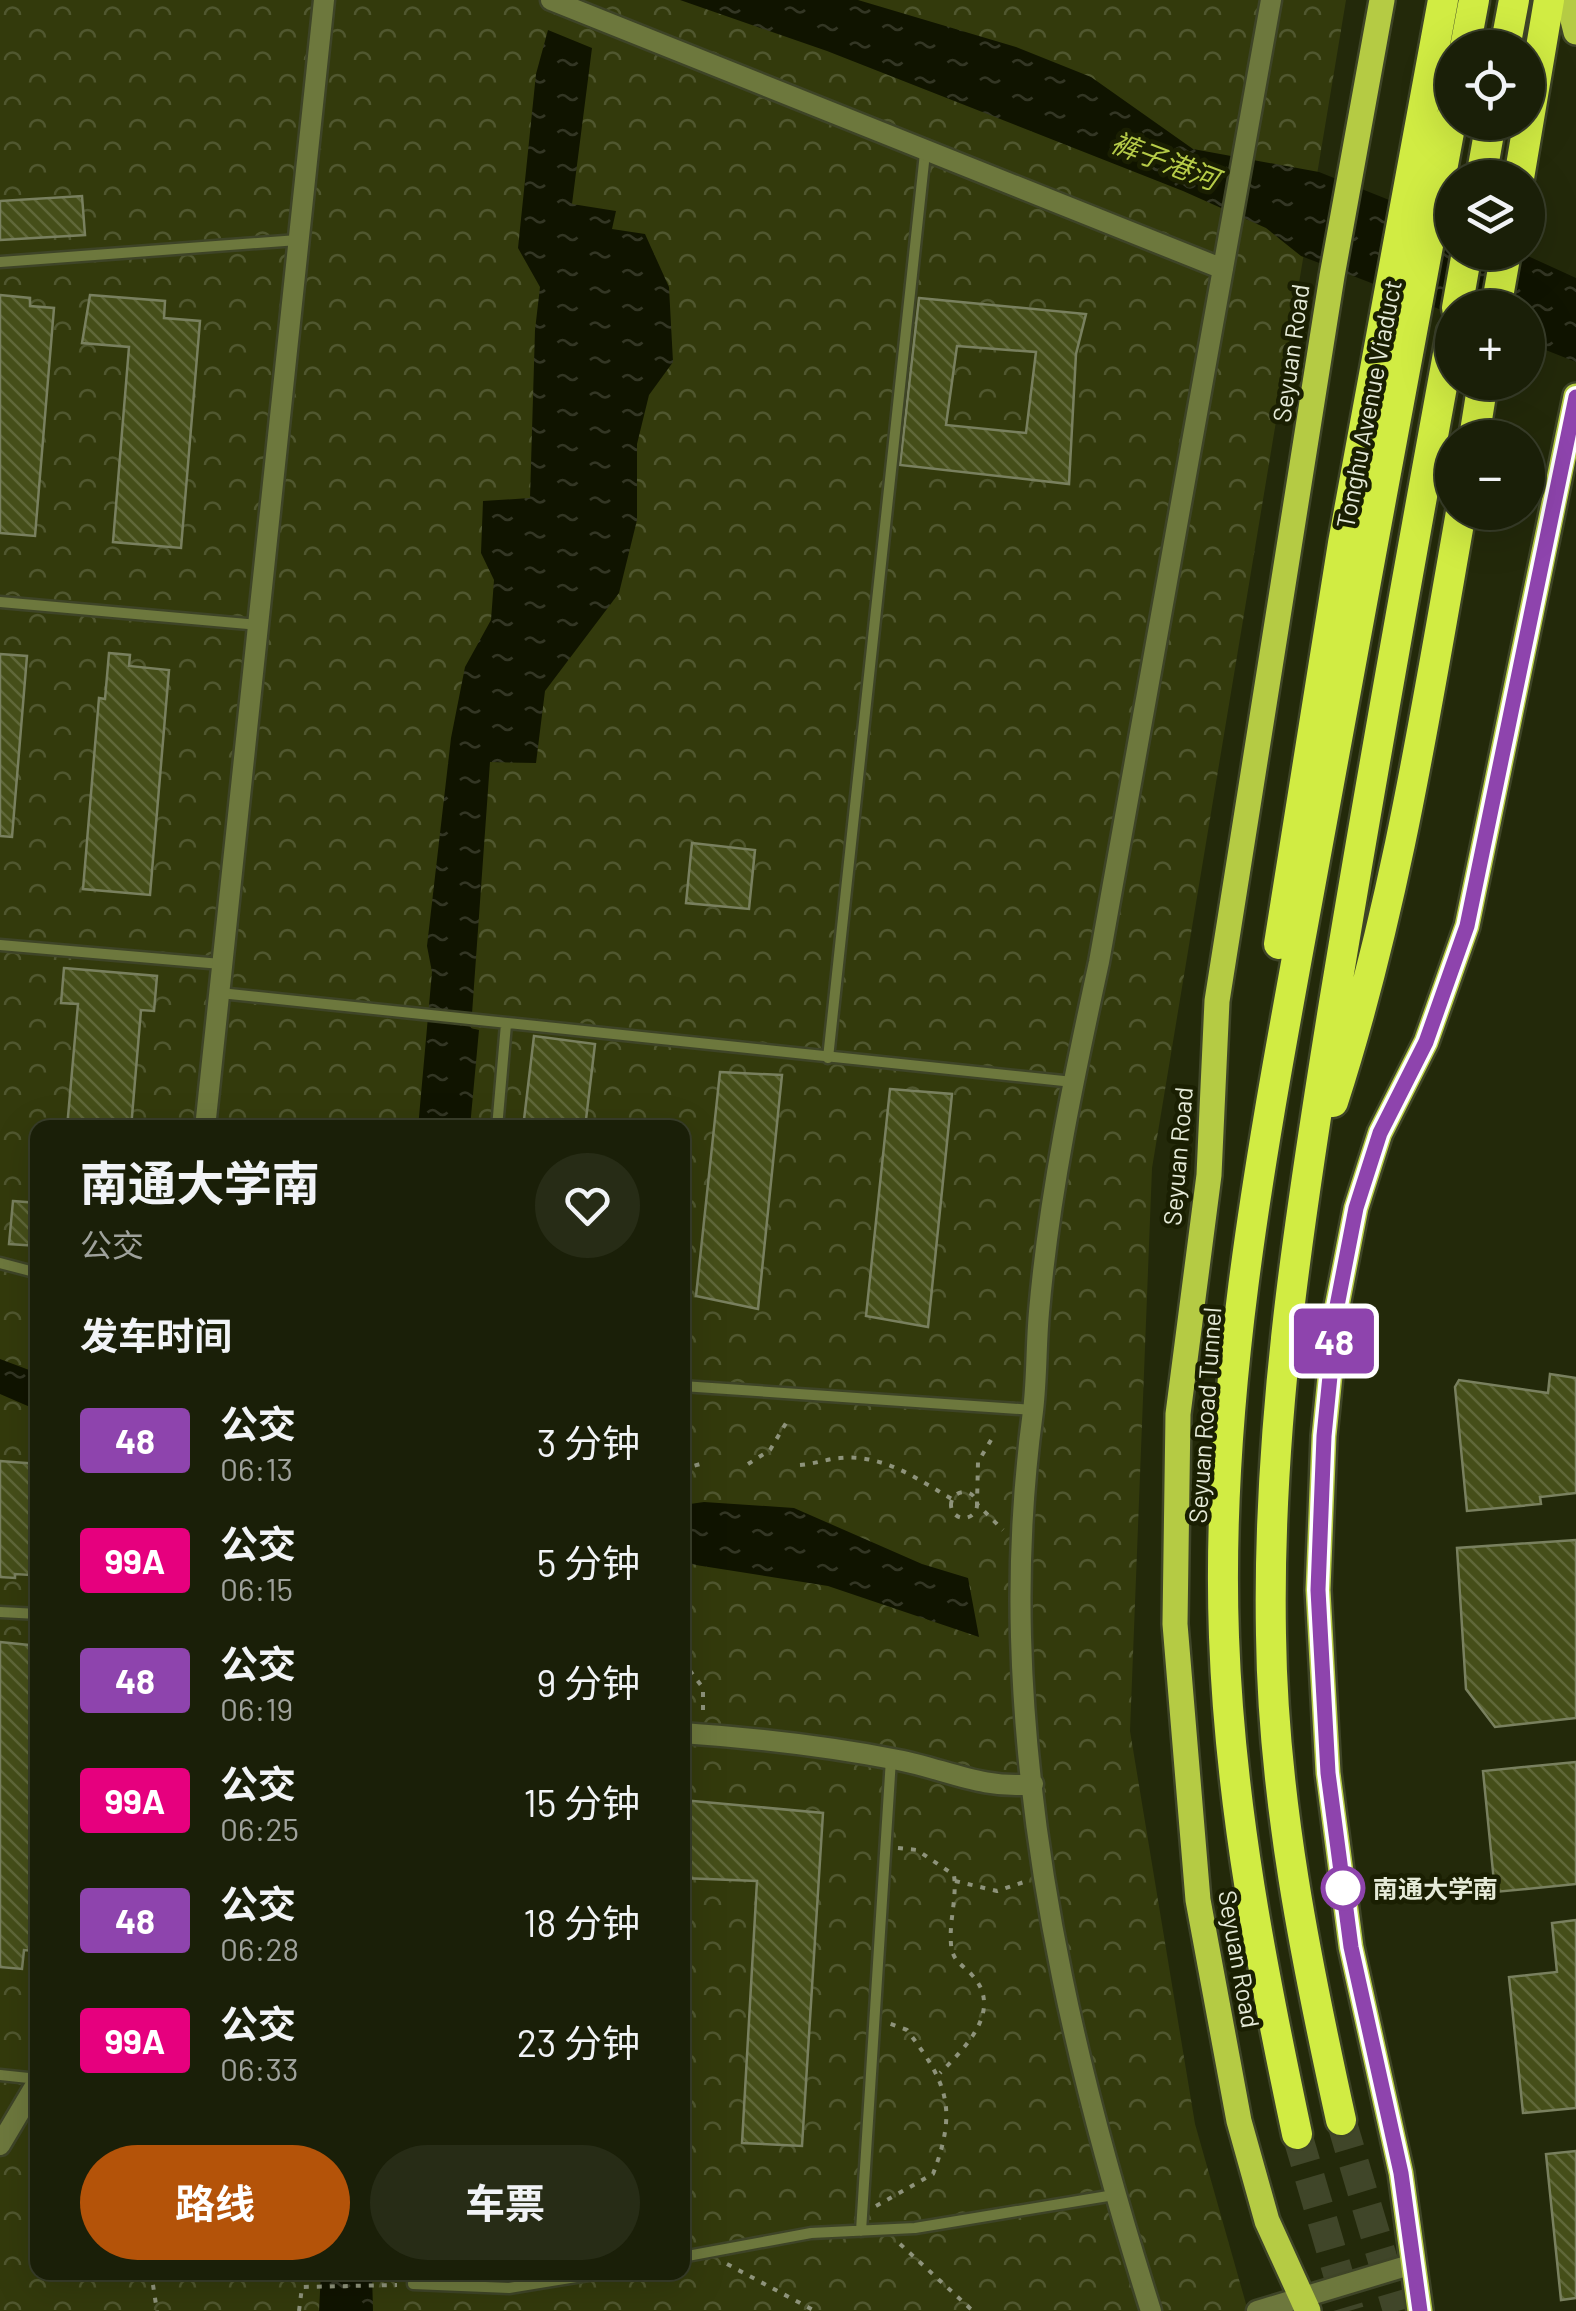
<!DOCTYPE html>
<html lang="zh">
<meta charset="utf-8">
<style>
body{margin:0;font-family:Barlow,"Noto Sans SC",sans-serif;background:#272c16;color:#f1f3f6;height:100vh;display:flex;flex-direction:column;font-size:38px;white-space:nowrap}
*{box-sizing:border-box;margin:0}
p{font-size:32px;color:#9fa29c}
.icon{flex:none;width:55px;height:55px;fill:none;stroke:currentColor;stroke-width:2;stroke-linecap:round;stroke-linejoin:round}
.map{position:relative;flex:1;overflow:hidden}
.drawer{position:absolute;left:30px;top:1120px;width:660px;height:1160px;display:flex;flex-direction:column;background:#1a1f08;border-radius:20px;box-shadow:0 10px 40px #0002,0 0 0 2px #383d29}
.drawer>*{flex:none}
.badge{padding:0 20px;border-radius:8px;font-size:35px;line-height:65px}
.buttons{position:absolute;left:1435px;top:30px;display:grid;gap:20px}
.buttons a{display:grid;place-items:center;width:110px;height:110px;border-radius:50%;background:#1a1f08;box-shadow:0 10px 40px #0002,0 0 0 2px #383d29;font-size:50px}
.map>.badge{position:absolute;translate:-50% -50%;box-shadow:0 0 0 5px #fff}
h2{padding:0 50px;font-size:38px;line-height:90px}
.round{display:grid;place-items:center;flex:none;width:105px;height:105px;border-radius:52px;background:#272c16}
.headline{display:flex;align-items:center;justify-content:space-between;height:170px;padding:0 50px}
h1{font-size:48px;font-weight:700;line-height:75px}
.primary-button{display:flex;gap:20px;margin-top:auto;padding:20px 50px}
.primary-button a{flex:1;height:115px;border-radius:60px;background:#b45309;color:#fff;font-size:40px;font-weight:700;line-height:115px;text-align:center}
.primary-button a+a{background:#272c16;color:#f1f3f6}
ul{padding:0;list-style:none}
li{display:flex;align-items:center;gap:30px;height:120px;padding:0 50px}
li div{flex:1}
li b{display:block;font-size:38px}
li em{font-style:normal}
li .badge{min-width:110px;font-weight:700;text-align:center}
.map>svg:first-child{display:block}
</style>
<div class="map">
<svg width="1576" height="2311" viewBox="0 0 1576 2311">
<defs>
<pattern id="forest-crowns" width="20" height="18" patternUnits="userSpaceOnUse" patternTransform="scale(2.5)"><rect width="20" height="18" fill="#333a0c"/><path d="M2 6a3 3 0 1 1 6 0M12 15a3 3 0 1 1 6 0" fill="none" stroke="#50572f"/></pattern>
<pattern id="water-ripples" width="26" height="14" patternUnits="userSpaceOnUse" patternTransform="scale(2.5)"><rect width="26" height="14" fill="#101400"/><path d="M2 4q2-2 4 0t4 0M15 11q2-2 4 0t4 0" fill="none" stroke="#333624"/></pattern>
<pattern id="building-back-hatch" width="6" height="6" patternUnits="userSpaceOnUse" patternTransform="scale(2.5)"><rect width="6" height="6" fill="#454e19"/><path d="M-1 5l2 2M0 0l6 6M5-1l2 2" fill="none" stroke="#60683a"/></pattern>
</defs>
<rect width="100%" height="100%" fill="#23290a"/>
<!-- forest -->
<path fill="url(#forest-crowns)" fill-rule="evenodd" d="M0 0H1346L1152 1168 1130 1731 1195 2124 1248 2311H0ZM38 1128H682V2272H38Z"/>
<!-- water -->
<path fill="url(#water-ripples)" d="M680 0H858L1016 47 1091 77 1193 149 1319 172 1452 225V252L1521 253 1576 278V362L1528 343V308H1452V314L1301 256 1266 228 1183 191 827 51Z
M548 30 592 48 572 204 616 211 612 229 645 234 669 287 673 362 649 395 637 444V520L619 593 545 691 536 763 490 762 471 1028 479 1030 470 1127 418 1128 432 972 427 946 451 738 465 667 491 620 494 580 481 553 483 501 530 498 535 330 540 287 518 248 536 74Z
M0 1359 37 1373V1410L0 1394Z
M704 1502 794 1508 922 1564 968 1578 979 1637 828 1586 683 1563V1505Z
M321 2273H372L373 2311H319Z"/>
<!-- building -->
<path fill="url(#building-back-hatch)" stroke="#79805f" stroke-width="2.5" fill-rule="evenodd" d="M82 196 85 235 0 240V201Z
M0 295 30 298V306L54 308 35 536 0 533Z
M90 295 165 301 164 318 200 321 181 548 113 542 129 347 82 343Z
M919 298 1086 314 1076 354 1069 484 900 465ZM957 346 1036 352 1026 433 946 425Z
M109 653 130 655 129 666 169 670 150 895 83 889 99 698 105 699Z
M0 654 27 656 12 837 0 836Z
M692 843 755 850 749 909 686 903Z
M64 968 157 976 154 1011 141 1010 131 1128H67L78 1004 61 1003Z
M534 1036 595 1044 585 1128H523Z
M720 1072 782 1075 758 1309 696 1296Z
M890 1089 952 1094 928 1327 866 1316Z
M13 1201 38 1203V1246L9 1244Z
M1550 1374 1576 1378V1493L1540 1497 1541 1504 1467 1511 1455 1387 1459 1380 1548 1393Z
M0 1461 38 1464 30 1575 15 1574V1578L0 1577Z
M1576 1540V1718L1495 1727 1466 1689 1457 1548Z
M0 1642 38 1646V1929L34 1951 24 1950 22 1969 0 1967Z
M1576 1762V1884L1495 1892 1483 1771Z
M682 1800 823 1813 802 2146 742 2143 757 1881 682 1878Z
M1576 1920V2108L1523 2113 1509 1977 1557 1972 1552 1923Z
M1576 2151V2298L1561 2300 1546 2154Z"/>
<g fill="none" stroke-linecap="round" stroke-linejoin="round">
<!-- highway-tunnel -->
<path stroke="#404629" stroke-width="30" stroke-dasharray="30 15" stroke-linecap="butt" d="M1341 2120 1398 2311
M1297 2134 1349 2311"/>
<defs>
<path id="lane" d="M0 262 298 240
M0 602 258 625
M0 945 221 964
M220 993 1073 1082
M828 1058 925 153
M497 1128 506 1024
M0 1263 38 1273
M682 1386 1033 1410
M0 1612 38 1614
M0 2075 38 2079
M861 2231 891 1759
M682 2257 811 2233 915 2228 1114 2195
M414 2272 413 2284 509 2288 607 2272"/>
<path id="street" d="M551 0 1223 269
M205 1128 324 0
M682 1733C756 1738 826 1746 898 1760 945 1769 984 1790 1033 1784
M0 2145 38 2081
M1151 2311C1082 2093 1027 1866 1021 1637 1019 1562 1023 1485 1033 1411 1037 1378 1036 1345 1039 1312 1049 1195 1074 1077 1099 962L1271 0
M1257 2311 1413 2264"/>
<path id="primary" d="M1568 0 1576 32
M1308 2311 1267 2221 1239 2121 1198 1900 1175 1624 1178 1414 1209 1175 1217 1001 1332 276 1382 0
M1420 2311 1401 2173 1351 1947 1328 1773 1318 1590 1324 1436 1337 1306 1356 1208 1380 1133 1426 1042 1467 926 1576 396"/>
<path id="highway" d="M1465 48 1474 0
M1505 48 1514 0
M1481 178 1491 122
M1519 178 1549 0
M1457 308 1467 252
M1496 308 1506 252
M1474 438 1483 382
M1279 944 1343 543 1443 0
M1333 1102C1395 910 1426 710 1461 512
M1341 2120C1306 1961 1273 1799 1271 1635 1267 1422 1300 1213 1334 1003 1371 779 1411 555 1452 332
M1297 2134C1262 1969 1230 1806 1224 1637 1215 1391 1263 1144 1307 903 1354 641 1404 378 1452 116"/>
</defs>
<!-- lane casing -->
<use href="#lane" stroke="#3e4427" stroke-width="15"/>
<!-- street casing -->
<use href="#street" stroke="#3e4427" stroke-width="25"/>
<!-- primary casing -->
<use href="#primary" stroke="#3e4427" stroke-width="30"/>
<!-- highway casing -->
<use href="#highway" stroke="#3e4427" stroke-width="35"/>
<!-- path -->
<path stroke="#8e937b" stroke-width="4" stroke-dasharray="5 8" stroke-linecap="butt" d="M991 1440 978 1462 977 1504 1003 1530
M748 1464 770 1450 786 1423
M800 1465C814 1464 827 1459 840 1458 884 1454 917 1479 952 1499
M682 1469 704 1463
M951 1505a13 13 0 1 1 26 0a13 13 0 1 1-26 0Z
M682 1660 703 1688V1714
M898 1848 917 1850 954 1875C957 1899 949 1921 951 1944 952 1961 962 1964 972 1975 1004 2010 965 2048 940 2073
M955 1881 997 1891 1027 1881
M876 2206 933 2174C958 2108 947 2083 907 2030L888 2023
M900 2244 973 2311
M727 2264 815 2311
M151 2272 157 2311
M299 2311 302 2287 397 2285"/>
<!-- lane -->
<use href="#lane" stroke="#6d783d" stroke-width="10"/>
<!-- street -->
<use href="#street" stroke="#6d783d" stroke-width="20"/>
<!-- primary -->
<use href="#primary" stroke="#b5cb44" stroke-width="25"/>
<!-- highway -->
<use href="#highway" stroke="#d1ec43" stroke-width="30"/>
</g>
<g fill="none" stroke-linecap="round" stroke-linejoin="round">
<defs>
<path id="line" d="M1420 2311 1401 2173 1351 1947 1328 1773 1318 1590 1324 1436 1337 1306 1356 1208 1380 1133 1426 1042 1467 926 1576 397"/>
</defs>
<!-- line casing -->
<use href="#line" stroke="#fff" stroke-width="22"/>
<!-- line -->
<use href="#line" stroke="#8e44ad" stroke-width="15"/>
</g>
<!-- markers -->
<circle fill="#fff" stroke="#8e44ad" stroke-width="5" cx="1343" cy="1888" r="20"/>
<g text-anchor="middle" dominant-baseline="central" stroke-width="9" stroke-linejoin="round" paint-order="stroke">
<!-- street labels -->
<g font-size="25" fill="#e5ead8" stroke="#1a1f02">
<text transform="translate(1290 353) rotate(-82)">Seyuan Road</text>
<text transform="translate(1368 404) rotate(-79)">Tonghu Avenue Viaduct</text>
<text transform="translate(1177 1156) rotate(-85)">Seyuan Road</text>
<text transform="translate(1204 1415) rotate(-86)">Seyuan Road Tunnel</text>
<text transform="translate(1240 1959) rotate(80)">Seyuan Road</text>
</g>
<!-- stop labels -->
<g font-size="25" font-weight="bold" fill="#e5ead8" stroke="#1a1f02" text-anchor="start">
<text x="1373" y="1888">南通大学南</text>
</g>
<!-- water labels -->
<g font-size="28" font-style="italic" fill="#b6cc48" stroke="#1a1f02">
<text transform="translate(1165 160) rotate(21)">裤子港河</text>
</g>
</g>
</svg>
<div class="buttons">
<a><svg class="icon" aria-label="locate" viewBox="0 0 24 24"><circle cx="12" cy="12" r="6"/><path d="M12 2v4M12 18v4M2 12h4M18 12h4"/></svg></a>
<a><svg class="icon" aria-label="layers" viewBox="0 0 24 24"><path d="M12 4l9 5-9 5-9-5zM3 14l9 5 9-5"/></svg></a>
<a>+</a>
<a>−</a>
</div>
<b class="badge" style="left:1334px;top:1341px;background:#8e44ad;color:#fff">48</b>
<section class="drawer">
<div class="headline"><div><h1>南通大学南</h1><p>公交</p></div><a class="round"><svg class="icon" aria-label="heart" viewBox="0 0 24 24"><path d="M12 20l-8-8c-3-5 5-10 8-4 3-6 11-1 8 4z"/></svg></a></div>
<h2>发车时间</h2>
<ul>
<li><span class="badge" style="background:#8e44ad;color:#fff">48</span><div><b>公交</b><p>06:13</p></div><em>3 分钟</em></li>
<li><span class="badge" style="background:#e6007e;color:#fff">99A</span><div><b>公交</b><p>06:15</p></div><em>5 分钟</em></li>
<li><span class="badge" style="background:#8e44ad;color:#fff">48</span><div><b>公交</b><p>06:19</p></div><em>9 分钟</em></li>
<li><span class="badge" style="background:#e6007e;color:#fff">99A</span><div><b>公交</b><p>06:25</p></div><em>15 分钟</em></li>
<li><span class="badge" style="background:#8e44ad;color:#fff">48</span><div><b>公交</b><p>06:28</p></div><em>18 分钟</em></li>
<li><span class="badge" style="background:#e6007e;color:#fff">99A</span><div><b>公交</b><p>06:33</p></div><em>23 分钟</em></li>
</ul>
<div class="primary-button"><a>路线</a><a>车票</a></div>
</section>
</div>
